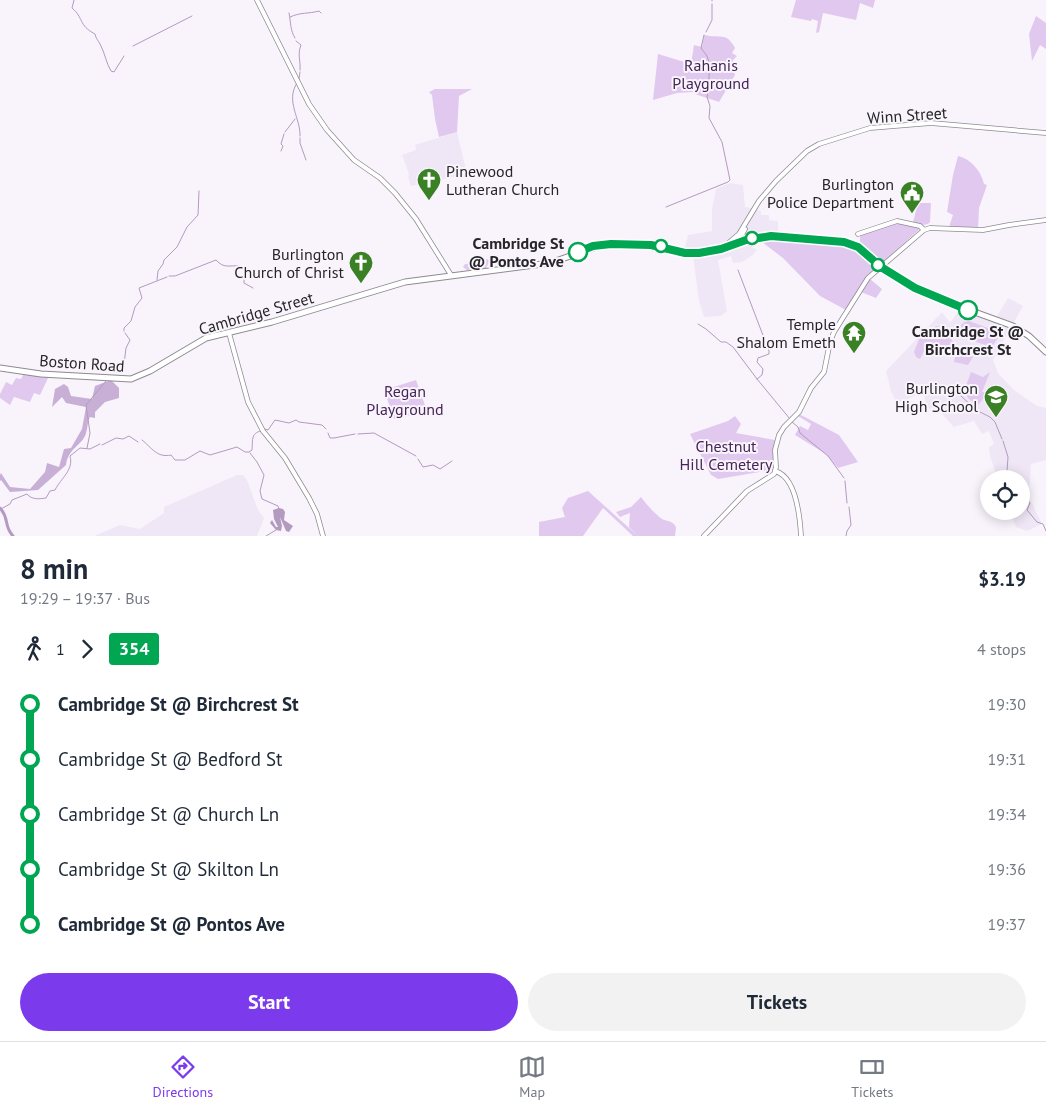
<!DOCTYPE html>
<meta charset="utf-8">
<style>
body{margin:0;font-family:"PT Sans",sans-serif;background:#f2f2f3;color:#1f2937;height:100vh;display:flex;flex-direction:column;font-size:19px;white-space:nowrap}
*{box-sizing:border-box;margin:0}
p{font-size:16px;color:#747a83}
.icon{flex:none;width:28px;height:28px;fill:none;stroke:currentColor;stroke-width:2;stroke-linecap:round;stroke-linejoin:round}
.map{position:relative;height:536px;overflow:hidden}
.panel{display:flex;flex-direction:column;background:#fff;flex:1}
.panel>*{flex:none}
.badge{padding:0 10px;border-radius:4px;font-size:18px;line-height:32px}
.controls{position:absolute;left:980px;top:470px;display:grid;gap:10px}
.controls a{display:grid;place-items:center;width:50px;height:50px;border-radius:50%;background:#fff;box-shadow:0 2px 12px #0003;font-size:25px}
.map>.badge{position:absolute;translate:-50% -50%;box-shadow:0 0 0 2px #fff}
.legs{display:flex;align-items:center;gap:8px;height:55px;padding:0 20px;font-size:16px}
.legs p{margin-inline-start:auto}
.headline{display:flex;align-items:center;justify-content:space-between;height:85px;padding:0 20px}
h1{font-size:28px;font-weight:800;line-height:38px}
.action{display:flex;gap:10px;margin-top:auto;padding:10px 20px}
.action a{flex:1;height:58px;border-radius:30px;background:#7c3aed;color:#fff;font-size:20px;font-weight:800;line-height:58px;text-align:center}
.action a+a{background:#f2f2f3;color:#1f2937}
ul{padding:0 20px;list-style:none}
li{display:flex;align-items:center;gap:18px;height:55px;font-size:19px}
li i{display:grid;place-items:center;width:8px;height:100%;margin:0 6px;background:currentColor}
li i::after{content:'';width:12px;height:12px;margin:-6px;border:4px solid;border-radius:50%;background:#fff}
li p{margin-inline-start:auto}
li:first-child i{background:linear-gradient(#0000 50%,currentColor 0)}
li:last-child i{background:linear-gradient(currentColor 50%,#0000 0)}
.menu{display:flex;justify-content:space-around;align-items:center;height:70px;border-top:1px solid #e0e1e3;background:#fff;font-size:14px;color:#747a83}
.menu a{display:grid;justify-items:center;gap:2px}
.menu .active{color:#7c3aed}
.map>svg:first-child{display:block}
</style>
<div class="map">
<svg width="1046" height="536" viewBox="0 0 1046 536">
<rect width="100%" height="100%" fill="#f9f4fc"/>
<!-- built -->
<path fill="#f0e7f6" d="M457 132 467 174 411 186 408 177 409 174 402 155 416 150 415 145Z
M730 183 743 185 745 207 752 208 761 211V215H769V220L778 221V232L751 237 756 241 752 247 757 250 753 255 742 262 733 263 731 256 718 260 727 311 721 316 704 317 699 301 693 256 684 254V251L688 235 712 231V209L716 189Z
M1008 298 1023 306 1013 324 996 318Z
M960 309 1011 327 993 360 998 373 1014 390 1037 406 1046 408V460L1031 464 1029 492 1030 499 1042 524 1027 531 1016 527 1010 511H1021V479H998L990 456 989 447 994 444 989 431 982 434 974 421 954 427 943 415 937 405 930 409 927 408 923 392 897 404 891 391 886 371 942 312 950 323Z
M237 475H243L247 480 258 510 264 518 257 536H94L120 525 140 529 164 513V507Z"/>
<!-- green -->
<path fill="#e0c8ef" d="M796 0H875L873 8 860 3 856 20 823 13 819 32 816 33 818 21 812 19 811 21 791 17Z
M1036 16 1046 23V49L1040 45 1032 61 1029 34Z
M704 35C720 39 726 31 735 48L732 53 737 56 733 60 732 66 735 75 719 102 695 94 694 92 677 93 653 100 658 54 691 64 694 45 702 47Z
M435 89H472L459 96 457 132 439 137 435 119 432 95 429 92Z
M958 156C971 159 981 171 984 184L987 185 979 208 978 229 949 227 953 215 947 212 953 175Z
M918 203H931L930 222 928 224 923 225 913 222Z
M896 223H903L921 228 881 264 860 245V235Z
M780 237C813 241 857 237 877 267L863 283 846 310 820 296 783 258 758 239Z
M486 259 490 260 486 268 467 270 463 267 465 264 478 263Z
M870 279 882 289 876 298 861 292Z
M969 321 996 331 998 338 993 345 994 348 959 336 961 334C958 327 961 322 969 321Z
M936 326 947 328 952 341 973 357 968 365 954 362 956 350 930 342 928 343 920 359 916 357 914 352 919 339Z
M971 372 983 377 990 372 982 392H985L983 399 977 406 968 398 964 391Z
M24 373 49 376 40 395 34 393 30 402 14 397 10 405 0 398V394L6 382 12 385 16 378 21 379Z
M416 380 427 411 394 419 384 390Z
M799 414 839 435 858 462 838 468 826 454 795 435 800 426 808 430 811 424 798 416Z
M735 416 741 424 736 433 775 440 773 451V468L771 470 718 479 711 475 690 434 728 421Z
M588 491 637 535 629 527 630 513 620 517 616 512 631 507 641 497C647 505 654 513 662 519 668 522 672 520 676 527L675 536H633L603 508 583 536H539V522L565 517 562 508 568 498Z"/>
<!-- forest -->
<path fill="#c7afd6" d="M111 380 119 388V398L105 402 95 412V418L90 417C87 423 88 427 86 433 83 445 68 448 66 465L38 490 10 492 1 480 0 481V475L1 473 10 487 30 489 45 472 47 463 59 467 64 449 71 448 82 429 86 407 66 403 62 397 52 407 55 389 64 384 68 387 71 396 92 399 95 386Z"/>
<!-- water -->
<path fill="#b29ac0" d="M279 508 283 509 285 512 284 520 293 526 289 532 286 531 280 517 282 526 281 531 276 530 270 523 272 520 276 527H278L274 519 273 510Z"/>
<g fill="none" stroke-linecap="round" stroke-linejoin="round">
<!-- stream -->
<path stroke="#b29ac0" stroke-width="1" d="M74 0 72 8C84 18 78 25 95 34 96 39 98 40 100 44 105 53 106 63 111 71L114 72 124 56
M712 0V1
M289 13C291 23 290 30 295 38
M290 17C301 12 308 14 319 11L321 13
M706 32 712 20V4
M296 41 301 45C297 55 301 61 300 70
M133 46 192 16
M299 79 300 72
M297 83C285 101 301 119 300 136
M285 132 295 119
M300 138V143L306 160
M281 151 283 146 281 144 284 134
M666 207 728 182 730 180 722 142 709 118 710 106 707 97 709 87V62L707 56 701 48 704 35
M738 270 769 351V354L758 358 757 362 763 369 762 375 757 379
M169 276H175L216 260C224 269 229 265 239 266L243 268 247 274 244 278V283L253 288
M157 280 158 271 163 264 164 260 177 247 187 227 198 215 199 191
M698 324 706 329 721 342H726L733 347 757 379 790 419
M124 331V328L131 321 135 307 142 298 139 288 167 277
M119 369 124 364 126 348 130 340 125 333
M960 395 976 410 990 417 995 422 1002 439
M792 422 798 427 800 433 828 456 844 478
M265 429 268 430 275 420 289 423 296 420 299 422 322 425 326 429
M328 433 330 438H334L355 434
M358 434 374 433 416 456
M142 440C152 448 157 458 171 455L175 460H185L200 451 210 455 237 447 245 452H249L252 450C253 442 250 433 261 431
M1003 441 1008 457 1007 471 1011 479
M102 445 116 438 123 439 129 436 138 442
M87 448 90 433 86 405 106 381
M250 453 257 462 264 475 260 491 262 499 278 506 279 509
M418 459 423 467 433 465 440 469 452 461
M845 481 847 503
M1021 494 1030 503 1027 510 1037 522 1043 524 1046 531
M1 509 10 504 12 500 27 494C32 500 39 499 46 498L50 491 55 490C61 478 74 470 70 456L80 448 90 449 100 444
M266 536 276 530
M846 536 847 531 851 525 849 507"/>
<!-- river -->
<path stroke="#b29ac0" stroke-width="3" d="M0 508C10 519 3 525 13 536"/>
<defs>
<path id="secondary" d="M257 0 309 104 327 130 354 160 380 178 395 193 416 219 451 275
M858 234 897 221 920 226 924 230 930 228 983 230 1009 225 1046 220
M738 242 745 229
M726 245 739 234 759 201 776 181 807 151 819 144 870 128 931 123 1046 133
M229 333 248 402 263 431 285 458 309 498 317 514 323 536
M775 471C797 477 800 518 801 536
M704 536 747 491 774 474 776 467 775 450 779 435 784 427 799 412 811 388 824 372 830 342 834 332 868 278 924 230"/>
<path id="primary" d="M0 368 41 374 131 379 150 371 206 338 272 322 405 282 550 263 602 245H651L685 253H699L721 249 745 240 777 235 841 241 854 245 862 249 881 267 915 287 939 299 1013 326 1029 336 1046 352"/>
</defs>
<!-- secondary casing -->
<use href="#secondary" stroke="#8e8a91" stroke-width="5.5"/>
<!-- primary casing -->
<use href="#primary" stroke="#8e8a91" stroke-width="7"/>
<!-- secondary -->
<use href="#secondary" stroke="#fff" stroke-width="4"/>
<!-- primary -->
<use href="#primary" stroke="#fff" stroke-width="5"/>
</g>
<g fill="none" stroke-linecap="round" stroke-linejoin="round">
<defs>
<path id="line-1" d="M578 252 593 246 611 244 651 245 685 253H699L721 249 746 240 771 236 844 242 858 247 881 267 915 288 968 310"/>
</defs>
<!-- line-1 casing -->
<use href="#line-1" stroke="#fff" stroke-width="11"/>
<!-- line-1 -->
<use href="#line-1" stroke="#00a651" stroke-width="8"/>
</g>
<!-- icons -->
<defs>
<symbol id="church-pin" viewBox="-11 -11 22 30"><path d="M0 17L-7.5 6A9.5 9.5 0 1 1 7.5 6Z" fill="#3a8025" stroke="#f9f4fc"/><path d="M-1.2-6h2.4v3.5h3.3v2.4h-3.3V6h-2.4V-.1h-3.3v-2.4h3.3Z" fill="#fff"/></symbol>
<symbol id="civic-pin" viewBox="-11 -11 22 30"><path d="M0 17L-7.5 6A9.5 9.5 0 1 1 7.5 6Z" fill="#3a8025" stroke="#f9f4fc"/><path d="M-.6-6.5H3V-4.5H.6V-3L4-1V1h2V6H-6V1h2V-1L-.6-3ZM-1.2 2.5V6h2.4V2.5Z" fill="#fff"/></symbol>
<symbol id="temple-pin" viewBox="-11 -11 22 30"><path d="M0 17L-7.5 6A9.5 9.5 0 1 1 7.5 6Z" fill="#3a8025" stroke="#f9f4fc"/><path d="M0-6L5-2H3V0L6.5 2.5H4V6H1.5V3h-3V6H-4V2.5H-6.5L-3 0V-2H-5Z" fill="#fff"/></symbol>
<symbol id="school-pin" viewBox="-11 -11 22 30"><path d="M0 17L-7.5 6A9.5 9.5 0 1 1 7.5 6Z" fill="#3a8025" stroke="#f9f4fc"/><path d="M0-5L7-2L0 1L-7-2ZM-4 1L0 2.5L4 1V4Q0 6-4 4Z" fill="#fff"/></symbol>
</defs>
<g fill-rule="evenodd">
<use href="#church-pin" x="415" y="166" width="28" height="38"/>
<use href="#civic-pin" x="898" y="179" width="28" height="38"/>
<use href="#church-pin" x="347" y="249" width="28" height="38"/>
<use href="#temple-pin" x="840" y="319" width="28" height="38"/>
<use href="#school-pin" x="982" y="383" width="28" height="38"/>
</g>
<!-- markers -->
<g fill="#fff" stroke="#00a651" stroke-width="2.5">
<circle cx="752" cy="238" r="6"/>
<circle cx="661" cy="246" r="6"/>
<circle cx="578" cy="252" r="9"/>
<circle cx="878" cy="265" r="6"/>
<circle cx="968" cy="310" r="9"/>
</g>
<g text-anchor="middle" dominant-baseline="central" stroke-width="4" stroke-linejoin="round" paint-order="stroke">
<!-- park labels -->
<g font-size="16" fill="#452556" stroke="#f9f4fc">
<text x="711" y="65">Rahanis<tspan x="711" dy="18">Playground</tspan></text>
<text x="405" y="391">Regan<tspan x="405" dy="18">Playground</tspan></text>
<text x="726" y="446">Chestnut<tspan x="726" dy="18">Hill Cemetery</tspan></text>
</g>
<!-- street labels -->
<g font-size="16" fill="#272528" stroke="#f9f4fc">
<text transform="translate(907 115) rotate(-4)">Winn Street</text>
<text transform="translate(256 313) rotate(-16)">Cambridge Street</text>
<text transform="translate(82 363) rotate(4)">Boston Road</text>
</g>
<!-- poi labels -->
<g font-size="16" fill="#272528" stroke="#f9f4fc" text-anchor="end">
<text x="446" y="171" text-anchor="start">Pinewood<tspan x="446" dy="18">Lutheran Church</tspan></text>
<text x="894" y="184">Burlington<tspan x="894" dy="18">Police Department</tspan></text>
<text x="344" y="254">Burlington<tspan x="344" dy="18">Church of Christ</tspan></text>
<text x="836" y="324">Temple<tspan x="836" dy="18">Shalom Emeth</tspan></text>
<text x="978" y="388">Burlington<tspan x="978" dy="18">High School</tspan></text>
</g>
<!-- stop labels -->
<g font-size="16" font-weight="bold" fill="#272528" stroke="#f9f4fc" text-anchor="end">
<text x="564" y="243">Cambridge St<tspan x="564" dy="18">@ Pontos Ave</tspan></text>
<text x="968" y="331" text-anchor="middle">Cambridge St @<tspan x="968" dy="18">Birchcrest St</tspan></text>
</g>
</g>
</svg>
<div class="controls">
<a><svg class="icon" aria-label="locate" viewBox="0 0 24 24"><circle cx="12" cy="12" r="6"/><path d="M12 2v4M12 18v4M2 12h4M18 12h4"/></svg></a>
</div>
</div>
<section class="panel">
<div class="headline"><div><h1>8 min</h1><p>19:29 – 19:37 · Bus</p></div><b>$3.19</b></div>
<div class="legs"><svg class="icon" aria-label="walk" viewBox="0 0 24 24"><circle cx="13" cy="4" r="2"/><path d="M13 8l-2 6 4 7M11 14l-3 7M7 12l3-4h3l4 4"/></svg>1<svg class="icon" aria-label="forward" viewBox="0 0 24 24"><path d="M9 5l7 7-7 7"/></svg><b class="badge" style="background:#00a651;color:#fff">354</b><p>4 stops</p></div>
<ul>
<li><i style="color:#00a651"></i><b>Cambridge St @ Birchcrest St</b><p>19:30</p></li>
<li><i style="color:#00a651"></i><span>Cambridge St @ Bedford St</span><p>19:31</p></li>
<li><i style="color:#00a651"></i><span>Cambridge St @ Church Ln</span><p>19:34</p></li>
<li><i style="color:#00a651"></i><span>Cambridge St @ Skilton Ln</span><p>19:36</p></li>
<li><i style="color:#00a651"></i><b>Cambridge St @ Pontos Ave</b><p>19:37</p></li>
</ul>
<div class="action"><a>Start</a><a>Tickets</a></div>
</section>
<nav class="menu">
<a class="active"><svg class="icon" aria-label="directions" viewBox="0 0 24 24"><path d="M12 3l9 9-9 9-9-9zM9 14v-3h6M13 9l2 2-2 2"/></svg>Directions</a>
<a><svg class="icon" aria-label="map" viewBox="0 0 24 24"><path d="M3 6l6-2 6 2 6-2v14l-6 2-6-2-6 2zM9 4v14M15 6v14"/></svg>Map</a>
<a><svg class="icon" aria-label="tickets" viewBox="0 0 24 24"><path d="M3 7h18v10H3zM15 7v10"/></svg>Tickets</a>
</nav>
